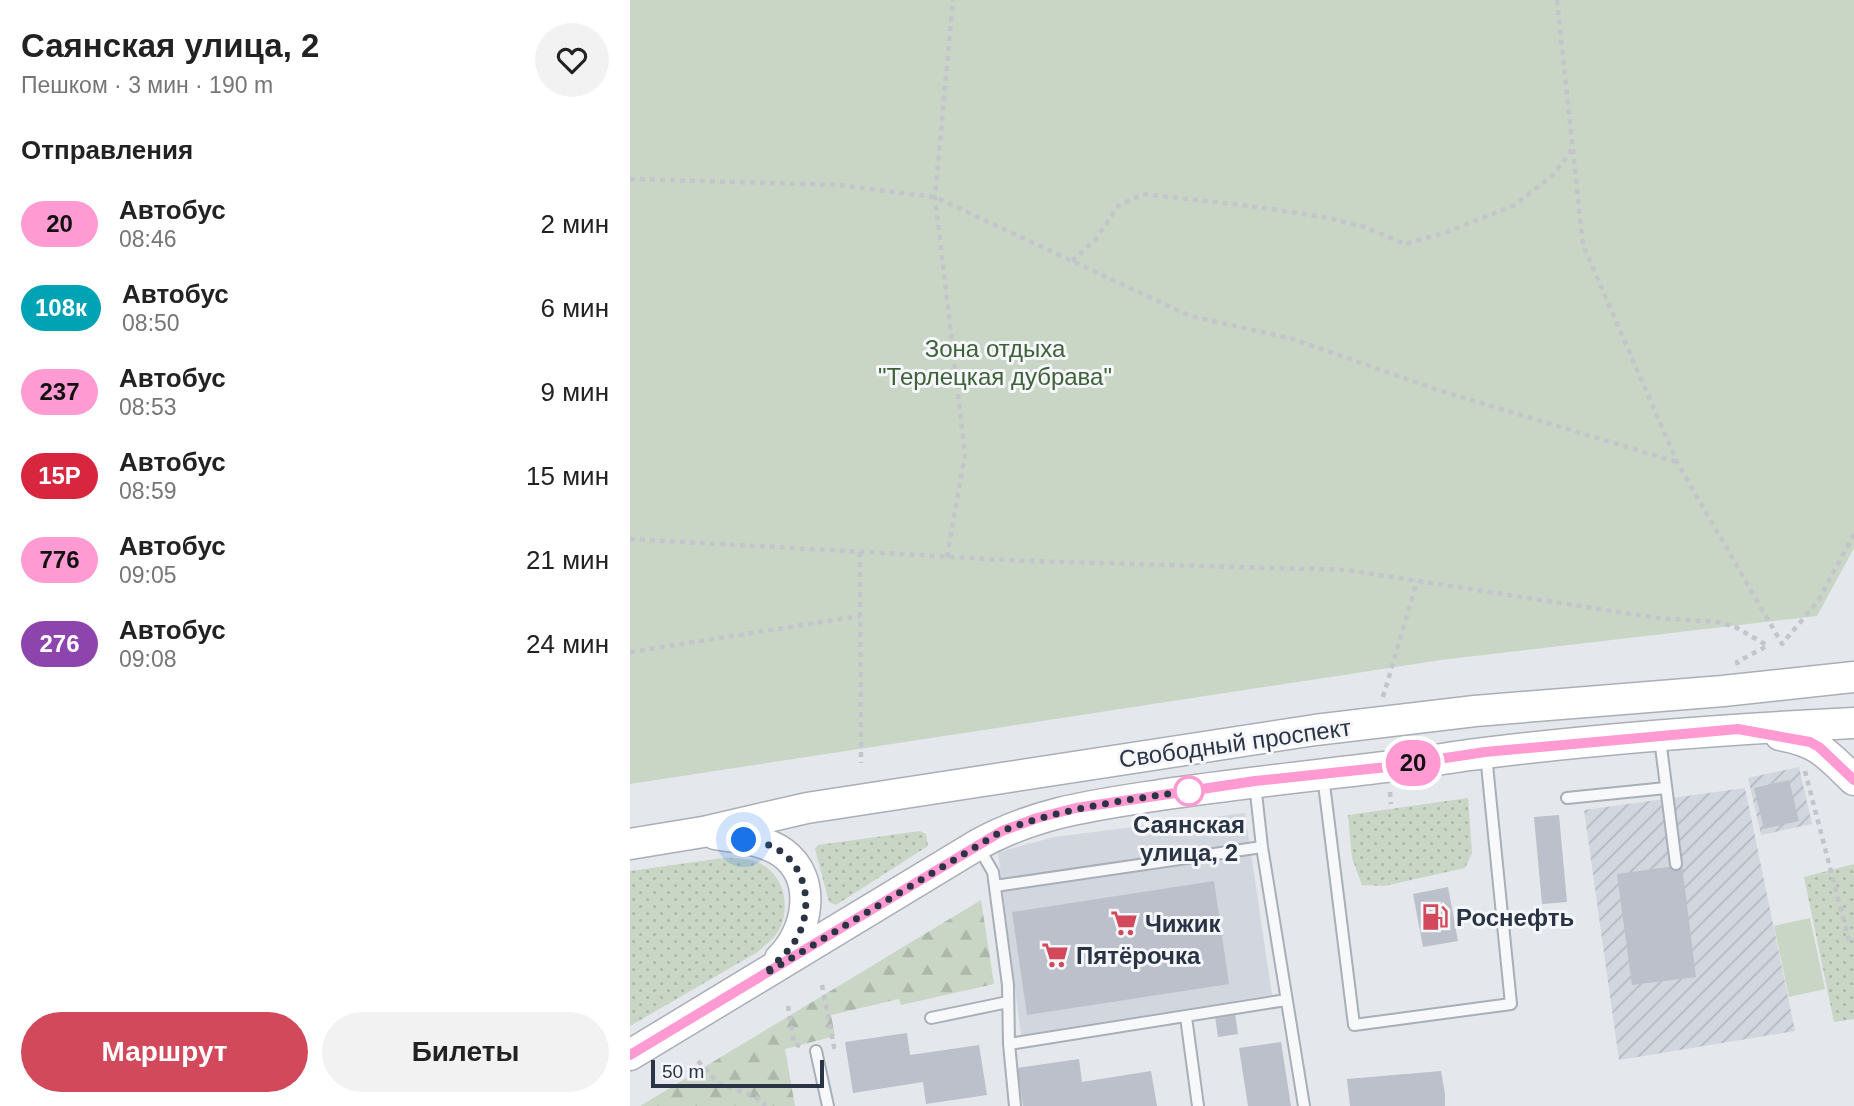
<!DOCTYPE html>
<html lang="ru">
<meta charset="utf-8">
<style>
body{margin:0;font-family:Arial,sans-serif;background:#f2f2f2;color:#222;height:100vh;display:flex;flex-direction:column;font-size:26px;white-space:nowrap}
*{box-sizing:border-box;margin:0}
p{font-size:23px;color:#767676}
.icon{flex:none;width:38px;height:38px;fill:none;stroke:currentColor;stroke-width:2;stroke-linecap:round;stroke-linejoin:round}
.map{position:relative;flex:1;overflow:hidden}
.panel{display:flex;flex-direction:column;background:#fff;width:630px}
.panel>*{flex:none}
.badge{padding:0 14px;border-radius:23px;font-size:24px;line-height:46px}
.scale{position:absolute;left:21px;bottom:18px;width:173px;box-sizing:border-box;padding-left:7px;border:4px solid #2b3445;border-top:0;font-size:19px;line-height:24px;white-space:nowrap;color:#2b3445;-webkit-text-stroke:5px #f4f6f9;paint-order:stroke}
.you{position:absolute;width:35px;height:35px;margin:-18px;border:5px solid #fff;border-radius:50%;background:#1a73e8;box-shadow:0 0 0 10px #1a73e833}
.map>.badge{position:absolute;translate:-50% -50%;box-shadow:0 0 0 4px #fff}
h2{padding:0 21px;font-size:26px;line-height:63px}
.round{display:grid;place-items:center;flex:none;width:74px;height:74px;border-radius:37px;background:#f2f2f2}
.headline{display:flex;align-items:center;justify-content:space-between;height:119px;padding:0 21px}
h1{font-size:33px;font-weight:700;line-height:52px}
.primary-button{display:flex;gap:14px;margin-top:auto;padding:14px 21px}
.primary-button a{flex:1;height:80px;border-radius:42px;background:#d1495b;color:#fff;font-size:28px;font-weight:700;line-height:80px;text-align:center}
.primary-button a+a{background:#f2f2f2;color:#222}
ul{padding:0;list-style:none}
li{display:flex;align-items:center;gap:21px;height:84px;padding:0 21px}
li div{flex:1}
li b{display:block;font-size:26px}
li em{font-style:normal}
li .badge{min-width:77px;font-weight:700;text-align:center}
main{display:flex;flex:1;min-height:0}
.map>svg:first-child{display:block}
</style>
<main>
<section class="panel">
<div class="headline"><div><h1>Саянская улица, 2</h1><p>Пешком · 3 мин · 190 m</p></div><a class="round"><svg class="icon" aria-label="heart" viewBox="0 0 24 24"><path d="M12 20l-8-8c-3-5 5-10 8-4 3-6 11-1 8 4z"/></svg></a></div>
<h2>Отправления</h2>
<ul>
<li><span class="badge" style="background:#ff9ad2;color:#111">20</span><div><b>Автобус</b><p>08:46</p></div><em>2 мин</em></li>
<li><span class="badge" style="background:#00a3b4;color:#fff">108к</span><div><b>Автобус</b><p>08:50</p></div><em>6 мин</em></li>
<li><span class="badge" style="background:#ff9ad2;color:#111">237</span><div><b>Автобус</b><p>08:53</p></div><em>9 мин</em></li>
<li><span class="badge" style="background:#d7263d;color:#fff">15Р</span><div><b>Автобус</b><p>08:59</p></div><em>15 мин</em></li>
<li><span class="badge" style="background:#ff9ad2;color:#111">776</span><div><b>Автобус</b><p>09:05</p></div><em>21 мин</em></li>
<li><span class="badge" style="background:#8e44ad;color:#fff">276</span><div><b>Автобус</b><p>09:08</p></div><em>24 мин</em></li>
</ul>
<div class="primary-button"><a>Маршрут</a><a>Билеты</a></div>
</section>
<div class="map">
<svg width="1224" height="1106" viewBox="0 0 1224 1106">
<defs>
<pattern id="industrial-furrows" width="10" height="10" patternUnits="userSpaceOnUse" patternTransform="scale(1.75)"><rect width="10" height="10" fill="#d2d6de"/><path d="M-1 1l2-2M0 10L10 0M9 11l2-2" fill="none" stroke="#b4b8c0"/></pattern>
<pattern id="grass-dots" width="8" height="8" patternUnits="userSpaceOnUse" patternTransform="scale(1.75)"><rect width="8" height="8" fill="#c9d6c5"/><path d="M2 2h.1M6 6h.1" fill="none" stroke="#adb8ab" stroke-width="1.8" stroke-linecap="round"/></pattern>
<pattern id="forest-firs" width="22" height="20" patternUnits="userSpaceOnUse" patternTransform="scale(1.75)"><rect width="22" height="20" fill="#c9d6c5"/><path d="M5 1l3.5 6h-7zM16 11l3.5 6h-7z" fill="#adb8ab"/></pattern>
</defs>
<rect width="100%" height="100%" fill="#e4e7ec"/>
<!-- built -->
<path fill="#d2d6de" d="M615 813 642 995 391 1035 368 852 424 837Z"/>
<!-- industrial -->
<path fill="url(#industrial-furrows)" d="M1169 767 1182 824 1131 835 1118 778Z
M1115 788 1165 1031 989 1060 954 810Z"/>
<!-- grass -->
<path fill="url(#grass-dots)" d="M838 798 842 853 835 868 754 886 732 885 722 858 718 815Z
M290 831 296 834 298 846 206 905 199 902 185 849 188 845Z
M93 858C104 858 115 858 125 861 153 871 162 905 149 930 143 940 135 946 126 953L0 1026V871Z
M1224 864V1019L1204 1022 1174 877Z"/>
<!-- forest -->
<path fill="url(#forest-firs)" d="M351 900 364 984 271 1005 269 999 201 1015 205 1036 155 1049 165 1106H10Z"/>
<!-- park -->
<path fill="#c9d6c5" d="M0 0H1224V548L1187 616 811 660 0 784Z
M1180 918 1195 989 1159 997 1144 926Z"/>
<!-- building -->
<path fill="#bbc0ca" d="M1159 780 1169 821 1134 829 1124 788Z
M929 815 937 902 912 904 904 817Z
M1052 865 1066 977 1002 985 987 874Z
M584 881 599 984 397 1015 382 912Z
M818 887 828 941 793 947 783 894Z
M605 1013 608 1034 588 1037 585 1016Z
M277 1033 280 1055 349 1045 357 1095 296 1104 293 1082 223 1093 215 1042Z
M651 1042 661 1106H618L609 1048Z
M449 1059 452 1082 521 1071 527 1106H393L387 1068Z
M811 1071 815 1094V1106H720L717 1079Z"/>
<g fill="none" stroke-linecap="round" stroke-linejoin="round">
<defs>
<path id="service" d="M1030 739 1046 864
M693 776 724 1025 881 1004 856 755
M625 784 632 847 674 1106
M937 798 1036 788
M349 848 363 872 378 985 379 1044 385 1106
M365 886 632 847
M556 1017 568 1106
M301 1018 378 1002
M379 1044 656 1000
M186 1051 198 1106"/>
<path id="secondary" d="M1150 735C1189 742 1197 754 1224 780
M85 834C107 838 134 839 153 853 188 879 178 932 150 959
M0 844 73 832 177 808 685 730 845 711 1093 691 1224 677
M0 1055 347 845C406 812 465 805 530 795 605 784 680 776 755 767 789 763 822 757 855 753 977 738 1101 729 1224 723"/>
</defs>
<!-- service casing -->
<use href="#service" stroke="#a9aeb7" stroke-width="14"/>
<!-- secondary casing -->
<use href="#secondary" stroke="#a9aeb7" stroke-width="33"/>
<!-- path -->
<path stroke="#c2c5cb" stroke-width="4.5" stroke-dasharray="5 5" stroke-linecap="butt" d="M927 0 953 245 1047 462 1152 644 1188 601 1224 534
M0 179 207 185 305 197 560 316 663 339 808 390 1047 462
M442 261 466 239 488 206 513 194 620 206 693 217 735 227 775 244 814 233 885 205 924 174 942 149
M0 539 396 561 717 570 1027 618 1089 622 1107 628 1138 646
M230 552 231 763
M317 557 335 454 305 197 323 0
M0 652 230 616
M1108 665 1107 662 1137 646
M753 697 787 581
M1175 771 1219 941 1224 940
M760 792 761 804
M192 985 204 1047H202
M158 1006 164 1044 173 1047
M68 1061 89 1084 125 1096 136 1106"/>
<!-- service -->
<use href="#service" stroke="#f7f8fa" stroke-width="10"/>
<!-- secondary -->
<use href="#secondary" stroke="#fff" stroke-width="30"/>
</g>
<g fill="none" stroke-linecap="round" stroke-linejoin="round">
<defs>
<path id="line" d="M0 1055 372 831 407 818 446 808 625 781 757 767 855 752 1108 729 1180 742 1189 747 1224 780"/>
</defs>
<!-- line casing -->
<use href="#line" stroke="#fff" stroke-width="16"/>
<!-- line -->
<use href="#line" stroke="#ff9ad2" stroke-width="10"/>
<!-- walk -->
<path stroke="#2b3445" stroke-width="7" stroke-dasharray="0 12.6" d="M114 840C121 841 129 841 136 844 174 857 185 902 168 936 160 951 146 962 135 974L372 831C434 807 499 800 565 790L559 791"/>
</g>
<!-- icons -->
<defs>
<symbol id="fuel-bare" viewBox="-9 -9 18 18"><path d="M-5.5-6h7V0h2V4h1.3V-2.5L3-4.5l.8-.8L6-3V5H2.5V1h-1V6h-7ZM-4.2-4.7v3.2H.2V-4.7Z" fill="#d1495b" stroke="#f4f6f9" stroke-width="2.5" paint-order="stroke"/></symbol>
<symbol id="supermarket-bare" viewBox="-9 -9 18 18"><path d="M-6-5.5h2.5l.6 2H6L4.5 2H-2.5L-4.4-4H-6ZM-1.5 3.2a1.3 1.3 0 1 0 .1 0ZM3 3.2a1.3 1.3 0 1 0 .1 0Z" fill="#d1495b" stroke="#f4f6f9" stroke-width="2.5" paint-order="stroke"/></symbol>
</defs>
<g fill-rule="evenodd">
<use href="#fuel-bare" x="786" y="898" width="38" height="38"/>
<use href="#supermarket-bare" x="475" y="904" width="38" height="38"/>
<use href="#supermarket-bare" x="406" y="936" width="38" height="38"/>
</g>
<!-- markers -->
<circle fill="#fff" stroke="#ff9ad2" stroke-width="3.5" cx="559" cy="791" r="14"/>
<g text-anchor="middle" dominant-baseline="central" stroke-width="6" stroke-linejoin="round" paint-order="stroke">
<!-- park labels -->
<g font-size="24" fill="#3f6138" stroke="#f4f6f9">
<text x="365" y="348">Зона отдыха<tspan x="365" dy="28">"Терлецкая дубрава"</tspan></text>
</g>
<!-- street labels -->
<g font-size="24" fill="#2b3445" stroke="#f4f6f9">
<text transform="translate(605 743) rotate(-8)">Свободный проспект</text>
</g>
<!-- stop labels -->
<g font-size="24" font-weight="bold" fill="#2b3445" stroke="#f4f6f9">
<text x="559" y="824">Саянская<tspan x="559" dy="28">улица, 2</tspan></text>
</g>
<!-- poi labels -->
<g font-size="24" font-weight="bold" fill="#2b3445" stroke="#f4f6f9" text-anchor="start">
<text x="826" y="917">Роснефть</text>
<text x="515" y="923">Чижик</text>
<text x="446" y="955">Пятёрочка</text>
</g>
</g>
</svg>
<div class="scale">50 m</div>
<div class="you" style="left:114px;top:840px"></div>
<b class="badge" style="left:783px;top:763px;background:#ff9ad2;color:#111">20</b>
</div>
</main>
